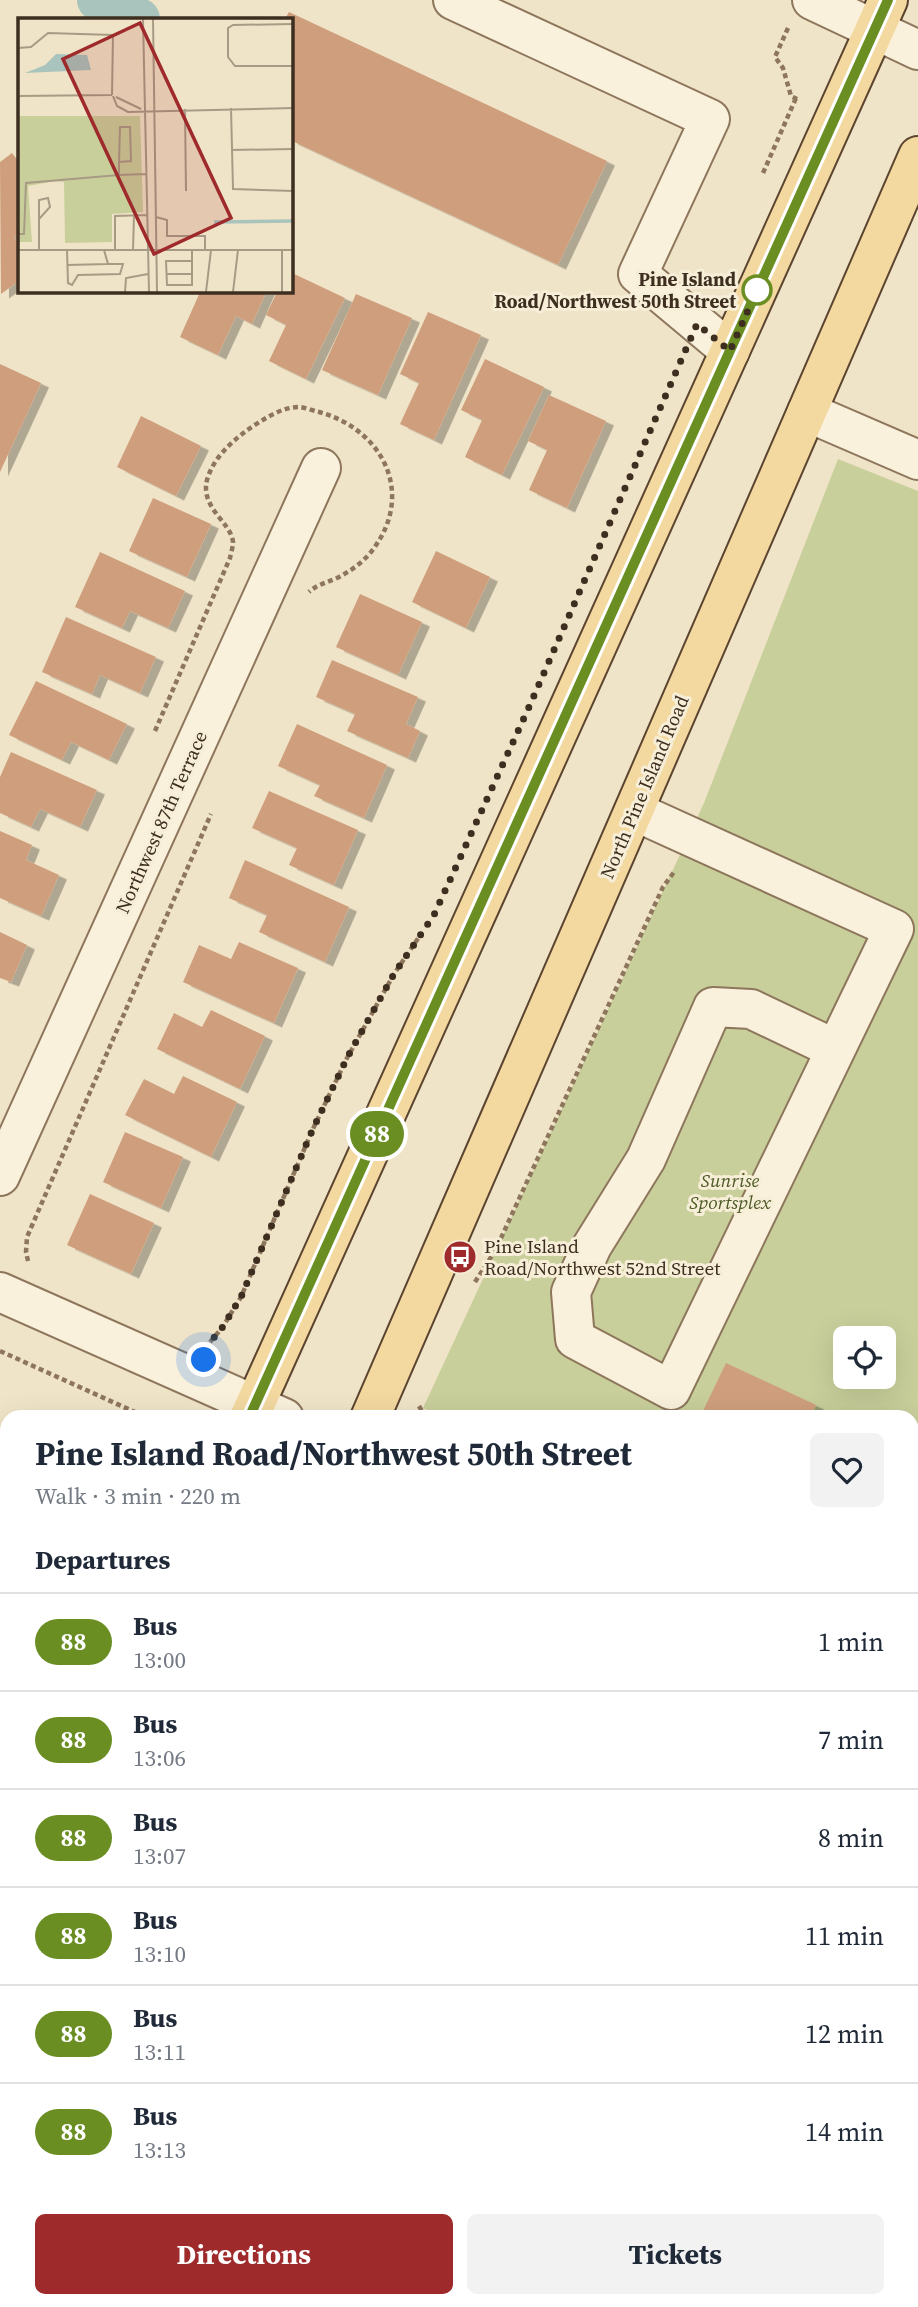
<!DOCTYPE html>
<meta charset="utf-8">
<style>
body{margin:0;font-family:"Source Serif 4",serif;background:#f2f2f3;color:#1f2937;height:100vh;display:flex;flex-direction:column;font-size:26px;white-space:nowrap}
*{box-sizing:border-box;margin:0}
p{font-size:23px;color:#747a83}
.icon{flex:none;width:38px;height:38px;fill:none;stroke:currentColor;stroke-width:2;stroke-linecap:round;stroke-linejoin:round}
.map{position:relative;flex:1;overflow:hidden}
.side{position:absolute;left:0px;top:1410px;width:919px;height:898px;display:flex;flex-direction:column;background:#fff;border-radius:21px 21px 0 0;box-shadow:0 7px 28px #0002}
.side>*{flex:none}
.badge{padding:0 14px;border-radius:23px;font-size:24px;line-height:46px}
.fabs{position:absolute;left:833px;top:1326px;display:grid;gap:14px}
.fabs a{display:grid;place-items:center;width:63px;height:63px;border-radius:10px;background:#fff;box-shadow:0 7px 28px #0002;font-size:35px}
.you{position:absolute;width:35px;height:35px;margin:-18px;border:5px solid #fff;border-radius:50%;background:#1a73e8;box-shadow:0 0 0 10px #1a73e833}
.map>.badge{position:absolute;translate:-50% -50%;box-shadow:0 0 0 4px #fff}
h2{padding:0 35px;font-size:26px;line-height:63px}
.round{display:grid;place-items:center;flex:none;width:74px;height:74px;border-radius:10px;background:#f2f2f3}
.headline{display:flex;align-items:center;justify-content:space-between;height:119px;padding:0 35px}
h1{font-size:33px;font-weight:700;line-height:52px}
.primary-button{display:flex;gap:14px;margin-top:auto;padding:14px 35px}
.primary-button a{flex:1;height:80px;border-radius:10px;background:#9e2a2b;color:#fff;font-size:28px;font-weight:700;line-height:80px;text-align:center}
.primary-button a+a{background:#f2f2f3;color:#1f2937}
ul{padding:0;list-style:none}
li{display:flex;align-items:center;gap:21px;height:98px;padding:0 35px;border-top:2px solid #e0e1e3}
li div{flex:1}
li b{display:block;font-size:26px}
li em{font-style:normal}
li .badge{min-width:77px;font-weight:700;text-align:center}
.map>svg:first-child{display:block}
</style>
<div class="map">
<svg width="918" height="2307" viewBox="0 0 918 2307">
<defs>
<filter id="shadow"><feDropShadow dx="8" dy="4.5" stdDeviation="0" flood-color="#0004"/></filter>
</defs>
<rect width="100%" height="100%" fill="#f0e4c8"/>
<!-- green -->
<path fill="#c9cf9b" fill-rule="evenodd" d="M838 459 918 491V1636L912 1633V1418H444L423 1408 704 803ZM845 1339H884V1377H845Z"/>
<!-- water -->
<path fill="#a9c4bc" stroke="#6f938a" stroke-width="2" d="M912 2136 918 2139V2307H792L780 2301H912Z"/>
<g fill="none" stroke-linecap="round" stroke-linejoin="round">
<!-- canal -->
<path stroke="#a9c4bc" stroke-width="42" d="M98 0 139 19"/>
</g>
<!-- building -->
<path fill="#cf9f7d" filter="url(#shadow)" d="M289 12 607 161 558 265 290 140V19H285Z
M12 153 19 162V233L14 237 19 244V281L1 294 0 162Z
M290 272 345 298 306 379 269 361 286 325 266 315 278 290H290Z
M201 290H267L252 324 236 316 218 355 180 337Z
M356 294 412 318 378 395 322 370Z
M428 312 481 335 434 440 400 424 419 383 400 374Z
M485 359 544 387 502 475 465 457 482 420 461 410Z
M0 364 41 383 0 472Z
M549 395 606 421 567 508 529 490 547 450 528 441Z
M141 416 201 446 176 496 117 467Z
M153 498 211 524 187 577 129 551Z
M436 551 490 577 466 628 412 602Z
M100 552 185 591 168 628 130 611 122 628 75 607Z
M360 594 422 622 398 675 336 647Z
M66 617 156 657 140 693 100 675 92 694 42 672Z
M332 660 418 697 406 724 420 731 408 758 347 731 355 714 316 697Z
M36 681 127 724 109 760 71 742 62 760 9 735Z
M297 724 387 765 364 818 314 796 320 785 278 766Z
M11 752 97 790 80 827 40 809 31 827 0 813V777Z
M269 791 358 830 334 885 289 865 297 848 252 828Z
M0 831 32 845 26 860 59 875 41 916 0 898Z
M245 860 349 907 325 962 259 932 267 915 229 898Z
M0 932 27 945 11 982 0 978Z
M239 942 298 968 274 1023 183 982 199 945 231 959Z
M211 1010 265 1036 240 1089 157 1049 174 1013 202 1027Z
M183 1076 237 1102 211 1157 125 1115 144 1079 174 1094Z
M125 1132 183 1157 161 1208 103 1182Z
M90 1194 154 1223 131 1274 67 1245Z
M726 1363 816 1405 810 1418H706L701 1415Z
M0 1496 7 1500V1640L0 1655Z
M912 1679 918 1682V1779L912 1776Z
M918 2010V2078L912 2075V2022Z
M177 2301H215L212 2307H189Z
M424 2301H458L456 2307H436Z
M461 2301H629L641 2307H473Z"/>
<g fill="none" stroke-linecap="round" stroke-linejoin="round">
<defs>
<path id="minor" d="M453 0 710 119 638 274 730 351
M812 0 918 50
M807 412 918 460
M634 811 894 929 671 1390 575 1339 571 1292 592 1246 646 1159 713 1007 751 1009 835 1049
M0 1176 321 468
M0 1292 284 1418
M912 1872 918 1875
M320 2301V2307"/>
<path id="major" d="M249 1418 888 0
M370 1418 918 156
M0 1980 7 1964
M0 2245 7 2229"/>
</defs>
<!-- minor casing -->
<use href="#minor" stroke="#8d765c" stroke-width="42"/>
<!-- major casing -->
<use href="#major" stroke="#5b4430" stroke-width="42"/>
<!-- path -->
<path stroke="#8d765c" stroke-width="4.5" stroke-dasharray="5 3.5" stroke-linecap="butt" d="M788 28 775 57 783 68 791 96 797 99
M763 173 796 98
M155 731 230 558C231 553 233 547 233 542 231 522 200 508 207 480 213 459 229 444 246 431 261 421 280 407 299 407 305 407 313 411 319 412 382 429 415 492 374 548 365 561 351 571 337 578 326 583 318 584 309 592
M28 1261 26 1252 27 1237 211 814
M475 1282 495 1251 663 887 674 872
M210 1342 222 1328 241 1297 312 1131 347 1058 394 974 421 934
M0 1351 148 1418
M419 1406 426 1418
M0 1888 7 1872
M17 2307 20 2301"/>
<!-- minor -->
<use href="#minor" stroke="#faf1dc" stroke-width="38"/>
<!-- major -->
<use href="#major" stroke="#f3d9a0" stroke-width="38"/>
</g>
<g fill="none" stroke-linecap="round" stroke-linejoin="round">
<defs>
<path id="line" d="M249 1418 888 0"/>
</defs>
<!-- line casing -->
<use href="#line" stroke="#fff" stroke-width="16"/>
<!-- line -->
<use href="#line" stroke="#6b8e23" stroke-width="10"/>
<!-- walk -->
<path stroke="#3d2e20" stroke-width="7" stroke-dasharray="0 12.6" d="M204 1360 211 1341 222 1328 241 1297 312 1131 347 1058 394 974 434 915 529 707 697 324 730 351 761 281 757 290"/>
</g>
<!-- icons -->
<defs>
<symbol id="bus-disc" viewBox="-11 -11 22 22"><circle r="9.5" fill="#9e2a2b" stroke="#f7eed8"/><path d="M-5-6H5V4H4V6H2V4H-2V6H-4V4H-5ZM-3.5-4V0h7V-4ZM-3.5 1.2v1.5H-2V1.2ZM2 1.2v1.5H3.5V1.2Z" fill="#fff"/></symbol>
</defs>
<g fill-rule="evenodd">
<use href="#bus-disc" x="441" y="1238" width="38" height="38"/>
</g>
<!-- markers -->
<circle fill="#fff" stroke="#6b8e23" stroke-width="3.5" cx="757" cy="290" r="14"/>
<g text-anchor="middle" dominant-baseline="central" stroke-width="6" stroke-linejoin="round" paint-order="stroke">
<!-- stop labels -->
<g font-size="19" font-weight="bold" fill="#3d2e20" stroke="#f7eed8" text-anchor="end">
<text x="736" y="279">Pine Island<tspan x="736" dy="22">Road/Northwest 50th Street</tspan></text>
</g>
<!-- street labels -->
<g font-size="19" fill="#3d2e20" stroke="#f7eed8">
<text transform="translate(644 787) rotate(-67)">North Pine Island Road</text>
<text transform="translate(161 822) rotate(-66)">Northwest 87th Terrace</text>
</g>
<!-- park labels -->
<g font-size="19" font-style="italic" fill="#4d5a26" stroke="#f7eed8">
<text x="730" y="1180">Sunrise<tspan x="730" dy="22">Sportsplex</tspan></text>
</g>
<!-- poi labels -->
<g font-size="19" fill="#3d2e20" stroke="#f7eed8" text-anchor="start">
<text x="484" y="1246">Pine Island<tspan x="484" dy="22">Road/Northwest 52nd Street</tspan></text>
</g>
</g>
<!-- overview -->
<g transform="translate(18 18)">
<rect width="275" height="275" fill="#f0e4c8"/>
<path d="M0 98H122L125 194 94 196V224L47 225 46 164 37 163 10 168 14 224H0Z" fill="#c9cf9b"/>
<path d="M38 36 69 37 73 52 7 55 27 47Z" fill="#a9c4bc"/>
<path fill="none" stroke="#a9c4bc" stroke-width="3.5" d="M196 204 275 203"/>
<path fill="none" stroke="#a89b85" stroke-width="2" d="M125 1 131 274M135 1 139 274M275 6 215 7 210 10V39L217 48H275M0 30 13 29 30 15 95 17 94 77M0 78 94 77M95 78 99 88 110 94 275 90M98 79 123 91M213 90 215 171 275 173M167 91 168 173M213 132 275 131M101 144 113 143 112 109H102L101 144V157L128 156M138 199 149 202V218H187V232M21 201 32 189 30 180 21 182V232M0 216H6L8 165 101 157M0 232H275M49 232 50 265 54 267 60 257 102 256 105 246H90L86 232M97 232V198L129 197M115 232 116 197M174 243H148L149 267H174V232M49 247 90 246M148 256H174M107 274 108 260 130 256M188 274 193 232M215 274 220 232M264 274V232"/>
<path fill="#9e2a2b" fill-opacity="0.15" stroke="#9e2a2b" stroke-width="3.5" d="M122 5 213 200 136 236 45 41Z"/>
<rect width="275" height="275" fill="none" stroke="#3d2e20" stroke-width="3.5"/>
</g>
</svg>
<div class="fabs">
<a><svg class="icon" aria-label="locate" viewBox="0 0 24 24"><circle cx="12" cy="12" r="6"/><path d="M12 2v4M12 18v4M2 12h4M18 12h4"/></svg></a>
</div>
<div class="you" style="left:204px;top:1360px"></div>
<b class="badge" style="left:377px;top:1134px;background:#6b8e23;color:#fff">88</b>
<section class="side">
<div class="headline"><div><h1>Pine Island Road/Northwest 50th Street</h1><p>Walk · 3 min · 220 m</p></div><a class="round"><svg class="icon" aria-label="heart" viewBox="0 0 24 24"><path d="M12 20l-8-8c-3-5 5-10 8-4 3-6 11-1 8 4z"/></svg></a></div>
<h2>Departures</h2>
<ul>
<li><span class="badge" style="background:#6b8e23;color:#fff">88</span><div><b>Bus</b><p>13:00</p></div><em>1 min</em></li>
<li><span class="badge" style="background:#6b8e23;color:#fff">88</span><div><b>Bus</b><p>13:06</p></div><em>7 min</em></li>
<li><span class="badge" style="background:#6b8e23;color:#fff">88</span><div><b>Bus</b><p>13:07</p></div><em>8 min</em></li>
<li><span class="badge" style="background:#6b8e23;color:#fff">88</span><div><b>Bus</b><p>13:10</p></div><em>11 min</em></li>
<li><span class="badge" style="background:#6b8e23;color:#fff">88</span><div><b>Bus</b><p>13:11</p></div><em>12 min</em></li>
<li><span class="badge" style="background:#6b8e23;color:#fff">88</span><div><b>Bus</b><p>13:13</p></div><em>14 min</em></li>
</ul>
<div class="primary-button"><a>Directions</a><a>Tickets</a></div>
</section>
</div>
